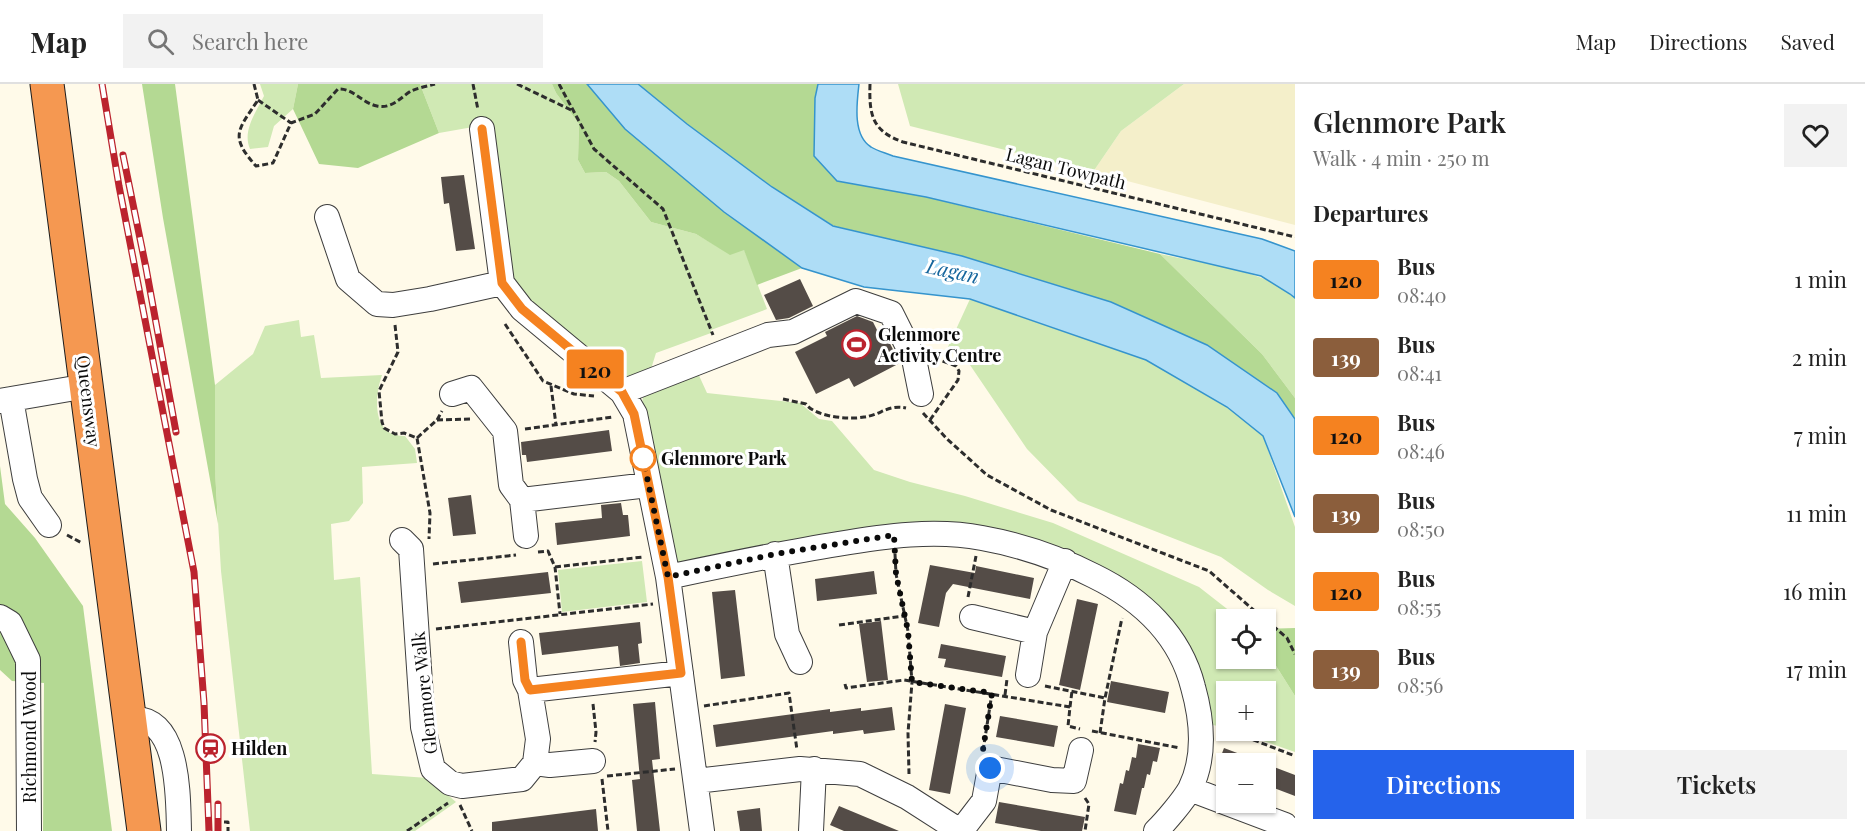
<!DOCTYPE html>
<meta charset="utf-8">
<style>
body{margin:0;font-family:"Playfair Display",serif;background:#f2f2f2;color:#222;height:100vh;display:flex;flex-direction:column;font-size:22px;white-space:nowrap}
*{box-sizing:border-box;margin:0}
p{font-size:20px;color:#767676}
.icon{flex:none;width:33px;height:33px;fill:none;stroke:currentColor;stroke-width:2;stroke-linecap:round;stroke-linejoin:round}
.map{position:relative;flex:1;overflow:hidden}
.drawer{display:flex;flex-direction:column;background:#fff;width:570px}
.drawer>*{flex:none}
.badge{padding:0 12px;border-radius:4px;font-size:21px;line-height:39px}
.fabs{position:absolute;left:1216px;top:525px;display:grid;gap:12px}
.fabs a{display:grid;place-items:center;width:60px;height:60px;border-radius:0px;background:#fff;box-shadow:0 2px 4px #0004;font-size:30px}
.you{position:absolute;width:30px;height:30px;margin:-15px;border:4px solid #fff;border-radius:50%;background:#1a73e8;box-shadow:0 0 0 9px #1a73e833}
.map>.badge{position:absolute;translate:-50% -50%;box-shadow:0 0 0 3px #fff}
h2{padding:0 18px;font-size:22px;line-height:54px}
.round{display:grid;place-items:center;flex:none;width:63px;height:63px;border-radius:0px;background:#f2f2f2}
.headline{display:flex;align-items:center;justify-content:space-between;height:102px;padding:0 18px}
h1{font-size:28px;font-weight:600;line-height:45px}
.button{display:flex;gap:12px;margin-top:auto;padding:12px 18px}
.button a{flex:1;height:69px;border-radius:0px;background:#2563eb;color:#fff;font-size:24px;font-weight:600;line-height:69px;text-align:center}
.button a+a{background:#f2f2f2;color:#222}
ul{padding:0;list-style:none}
li{display:flex;align-items:center;gap:18px;height:78px;padding:0 18px}
li div{flex:1}
li b{display:block;font-size:22px}
li em{font-style:normal}
li .badge{min-width:66px;font-weight:700;text-align:center}
header{display:flex;align-items:center;gap:36px;box-sizing:border-box;height:84px;padding:0 30px;background:#fff;border-bottom:2px solid #e0e0e0}
header strong{font-size:28px}
nav{display:flex;gap:33px;margin-inline-start:auto;font-size:21px}
.search{width:420px;height:54px;background:#f2f2f2;display:flex;align-items:center;gap:15px;box-sizing:border-box;padding:0 21px;border-radius:0px;color:#767676;font-size:22px}
main{display:flex;flex:1;min-height:0}
.map>svg:first-child{display:block}
</style>
<header>
<strong>Map</strong>
<div class="search"><svg class="icon" aria-label="search" viewBox="0 0 24 24"><circle cx="10" cy="10" r="6"/><path d="M15 15l6 6"/></svg>Search here</div>
<nav><a>Map</a><a>Directions</a><a>Saved</a></nav>
</header>
<main>
<div class="map">
<svg width="1295" height="747" viewBox="0 0 1295 747">
<rect width="100%" height="100%" fill="#fffae9"/>
<!-- farmland -->
<path fill="#f4efca" d="M1184 0H1295V141L1093 88 1121 47Z"/>
<!-- green -->
<path fill="#d0e9b4" d="M260 0H298L293 25 274 42 268 63 250 65C242 47 256 28 264 12Z
M420 0H552L556 9 579 40 578 76 585 89 606 88 619 97 651 138 696 150 730 170 744 165 767 225 711 246V249L656 269 651 285 630 293H620L527 218 510 192 490 40 439 49Z
M898 0H1184L1121 47 1093 88 910 42Z
M1160 170C1199 179 1268 186 1295 214V314L1262 270Z
M970 215 1146 276 1227 323 1263 352 1295 443V522L1268 506 1221 473 1078 417 1027 365 970 281 947 265Z
M299 236 301 253 314 251 321 294 382 291C374 314 372 353 405 352L415 365 417 379 362 383 363 419 349 437 331 440 334 496 360 493 372 690 428 694 456 718 415 747H250L221 487 215 387V301L253 270 265 242Z
M696 285 707 309 800 319 819 335 832 337 874 386 910 398 965 412 1053 439 1199 503 1240 535 1227 536V574H1266V566L1295 612V668L1235 647 1266 646V608H1227V644L1213 641 1208 611 1183 562 1023 454 677 479 642 321 643 312Z
M642 477 647 518 562 528 558 486Z"/>
<!-- forest -->
<path fill="#b4d993" d="M142 0H175L215 301V386L218 440 163 134Z
M298 0H420L439 49 358 84 319 80 293 25Z
M552 0H587L626 45 724 128 802 184 757 201 744 166 730 171 696 150 651 138 619 97 606 88 585 89 578 76 579 40 556 9Z
M638 0H818L815 14 837 97 926 113 1160 170 1262 270 1295 314V335L1277 309 1207 261 1111 218 962 172 834 142 772 103 687 40Z
M0 382 5 420 35 454 83 522 112 747H43L44 599 12 597 0 586Z
M1295 544V612L1266 566V545Z"/>
<!-- water -->
<path fill="#aeddf6" stroke="#3594cd" stroke-width="1.5" d="M587 0H638L687 40 772 103 833 142 962 172 1111 218 1207 261 1277 309 1295 335V433L1263 352 1227 323 1146 276 970 215 864 203 802 184 724 128 625 45Z
M818 0H859C857 18 852 51 871 63 877 67 886 69 893 72L1262 155 1295 167V214L1290 210 1261 192 926 113 837 97 814 72 815 14Z"/>
<!-- building -->
<path fill="#544c47" d="M464 91 475 165 456 167 449 119 444 120 441 93Z
M800 195 813 222 789 234 776 236 764 211Z
M857 232 873 238 877 246 882 244 900 279 854 303 849 294 816 310 795 268 827 252 825 248Z
M609 346 612 367 527 378 526 371H522L521 358Z
M471 411 476 450 453 452 448 414Z
M621 419 623 431H628L630 452 557 461 555 439 602 434 601 421Z
M930 481 975 489 976 482 1034 494 1030 515 953 500 946 509 939 543 918 539Z
M874 487 877 510 817 517 815 495Z
M548 488 551 509 461 519 458 498Z
M735 506 745 592 721 595 712 508Z
M1077 515 1098 520 1080 606 1059 601Z
M881 537 888 596 867 598 859 540Z
M640 538 642 559 638 560 640 579 620 582 618 562 542 571 539 549Z
M941 560 1006 572 1002 593 944 583 946 575 938 574Z
M1111 597 1169 608 1165 629 1107 618Z
M655 618 660 675 652 676 660 747H637L632 696 640 695 633 620Z
M945 620 966 624 950 710 929 706Z
M892 623 895 646 864 650 863 646 833 650V647L716 663 713 641 830 625V628L861 624V627Z
M1000 632 1058 642 1054 663 996 653Z
M1138 660 1160 664 1157 678 1153 677 1150 691 1147 690 1144 704H1142L1136 731 1114 727 1120 699 1123 700 1126 686 1129 687 1132 673 1136 674Z
M1224 664 1261 678V680H1218Z
M1266 680 1295 691V712L1266 701Z
M999 718 1085 733 1082 747H1041L995 739Z
M839 722 899 747H844L830 741Z
M760 724 762 747H740L737 727Z
M596 725 598 747H492V738Z"/>
<g fill="none" stroke-linecap="round" stroke-linejoin="round">
<defs>
<path id="minor" d="M482 45 502 199 522 225 622 308 635 330 668 493 702 747
M327 133 348 195 377 220 393 221 430 215 502 199
M622 308 768 251 793 248 856 217 891 229 914 275 921 310
M452 310 471 304 505 347 511 401 522 416 648 401
M11 315 25 395 30 414 49 441
M0 317 87 302
M522 416 526 452
M402 456 411 465 423 643 433 685 450 699 462 702 522 695 535 679 538 655 530 606 525 596 521 558
M775 470 787 550 800 578
M668 493C725 481 781 469 838 460 885 452 935 445 982 454 1021 461 1059 474 1094 492 1141 515 1180 551 1193 603 1202 635 1206 673 1190 705 1183 717 1166 737 1156 747
M0 533 10 539 28 576 29 747
M972 533 1035 548
M1028 591 1035 548 1065 477
M530 606 681 589
M129 635C180 629 178 713 179 747
M535 679 550 681 593 677
M696 697 800 685 860 690 907 713 960 747
M1190 705 1285 741
M811 747 814 685
M961 747 984 717 990 684 1052 696 1074 697 1081 666"/>
<path id="highway" d="M47 0 144 747"/>
</defs>
<!-- minor casing -->
<use href="#minor" stroke="#3e3e3e" stroke-width="26"/>
<!-- highway casing -->
<use href="#highway" stroke="#1c1c1c" stroke-width="35"/>
<!-- path -->
<path stroke="#2d2d2d" stroke-width="3" stroke-dasharray="6 3" stroke-linecap="butt" d="M254 0 258 16C238 46 229 52 256 82L273 79 291 39 315 30 338 5C353 4 362 19 377 22 392 25 400 14 411 7 418 4 427 2 435 0
M473 0 478 26
M517 0 571 26
M559 0 594 65 663 125 713 251
M870 0C869 31 872 47 903 58L1295 153
M258 16 291 39
M505 240 543 297 574 310 594 312
M395 241 398 268 379 307 382 338 384 344 395 350 404 349 417 354 430 429 429 455
M551 302 556 341
M783 315 806 320C815 333 850 336 864 333 881 331 888 320 906 324
M923 329 947 355 987 391 1051 426 1209 487 1265 536
M437 336 471 335
M930 336 958 296 959 287 956 282 934 274
M525 345 613 333
M417 354 437 336 442 327
M67 451 82 459
M538 468 548 467 555 483 560 530
M895 470 896 490 908 547 912 598 908 649 909 690
M433 480 516 471
M555 483 643 473
M968 513 976 472
M1266 536 1287 554 1295 570
M839 541 904 532
M436 545 653 520
M845 600 846 604 904 596 1070 623 1068 642 1080 645
M1045 602 1105 614
M1005 611 1007 595
M593 620 596 648 595 658
M704 622 789 609 797 666
M1070 623 1072 607
M1228 646 1295 672
M1092 647 1180 664
M1100 649 1105 614 1122 534
M983 667 992 609
M607 692 675 685
M602 695 608 747
M1085 714 1089 720 1085 747
M460 721 472 747
M224 738H228V747
M407 747 448 719"/>
<!-- minor -->
<use href="#minor" stroke="#fff" stroke-width="24"/>
<!-- highway -->
<use href="#highway" stroke="#f59851" stroke-width="33"/>
<defs>
<path id="rail" d="M102 0 119 102 194 488 204 619 209 747
M123 71 146 184 176 348
M218 720V747"/>
</defs>
<!-- rail casing -->
<use href="#rail" stroke="#bb232e" stroke-width="7"/>
<!-- rail -->
<use href="#rail" stroke="#fff" stroke-width="4.5" stroke-dasharray="14" stroke-linecap="butt"/>
</g>
<g fill="none" stroke-linecap="round" stroke-linejoin="round">
<defs>
<path id="line" d="M482 45 502 199 522 225 622 308 634 330 668 493 681 589 530 606 525 596 521 558"/>
</defs>
<!-- line casing -->
<use href="#line" stroke="#fff" stroke-width="14"/>
<!-- line -->
<use href="#line" stroke="#f58220" stroke-width="9"/>
<!-- walk -->
<path stroke="#0b0b0b" stroke-width="6" stroke-dasharray="0 10.8" d="M643 374 668 493 775 470 894 451 896 490 908 547 912 598 992 609 982 672 990 684"/>
</g>
<!-- icons -->
<defs>
<symbol id="stadium-ring" viewBox="-11 -11 22 22"><circle r="9.5" fill="#fff" stroke="#bb232e" stroke-width="1.5"/><path d="M0-5a6.5 5 0 1 0 0 10a6.5 5 0 1 0 0-10ZM-3.5-1.8h7v3.6h-7Z" fill="#bb232e"/></symbol>
<symbol id="station-ring" viewBox="-11 -11 22 22"><circle r="9.5" fill="#fff" stroke="#bb232e" stroke-width="1.5"/><path d="M-3-6H3Q5-6 5-4V2Q5 4 3 4L4.5 6H3L1.5 4h-3L-3 6H-4.5L-3 4Q-5 4-5 2V-4Q-5-6-3-6ZM-3.5-4v3h7v-3ZM-3.5 1v1.5H-2V1ZM2 1v1.5H3.5V1Z" fill="#bb232e"/></symbol>
</defs>
<g fill-rule="evenodd">
<use href="#stadium-ring" x="840" y="244" width="33" height="33"/>
<use href="#station-ring" x="194" y="648" width="33" height="33"/>
</g>
<!-- markers -->
<circle fill="#fff" stroke="#f58220" stroke-width="3" cx="643" cy="374" r="12"/>
<g text-anchor="middle" dominant-baseline="central" stroke-width="6" stroke-linejoin="round" paint-order="stroke">
<!-- street labels -->
<g font-size="18" fill="#0b0b0b" stroke="#fff">
<text transform="translate(1066 84) rotate(14)">Lagan Towpath</text>
<text transform="translate(89 317) rotate(83)">Queensway</text>
<text transform="translate(424 609) rotate(-96)">Glenmore Walk</text>
<text transform="translate(29 653) rotate(-90)">Richmond Wood</text>
</g>
<!-- poi labels -->
<g font-size="18" font-weight="bold" fill="#0b0b0b" stroke="#fff" text-anchor="start">
<text x="878" y="250">Glenmore<tspan x="878" dy="21">Activity Centre</tspan></text>
<text x="231" y="664">Hilden</text>
</g>
<!-- stop labels -->
<g font-size="18" font-weight="bold" fill="#0b0b0b" stroke="#fff" text-anchor="start">
<text x="661" y="374">Glenmore Park</text>
</g>
<!-- water labels -->
<g font-size="20" font-style="italic" fill="#15659c" stroke="#fff">
<text transform="translate(953 186) rotate(12)">Lagan</text>
</g>
</g>
</svg>
<div class="fabs">
<a><svg class="icon" aria-label="locate" viewBox="0 0 24 24"><circle cx="12" cy="12" r="6"/><path d="M12 2v4M12 18v4M2 12h4M18 12h4"/></svg></a>
<a>+</a>
<a>−</a>
</div>
<div class="you" style="left:990px;top:684px"></div>
<b class="badge" style="left:595px;top:285px;background:#f58220;color:#111">120</b>
</div>
<section class="drawer">
<div class="headline"><div><h1>Glenmore Park</h1><p>Walk · 4 min · 250 m</p></div><a class="round"><svg class="icon" aria-label="heart" viewBox="0 0 24 24"><path d="M12 20l-8-8c-3-5 5-10 8-4 3-6 11-1 8 4z"/></svg></a></div>
<h2>Departures</h2>
<ul>
<li><span class="badge" style="background:#f58220;color:#111">120</span><div><b>Bus</b><p>08:40</p></div><em>1 min</em></li>
<li><span class="badge" style="background:#8b5e3c;color:#fff">139</span><div><b>Bus</b><p>08:41</p></div><em>2 min</em></li>
<li><span class="badge" style="background:#f58220;color:#111">120</span><div><b>Bus</b><p>08:46</p></div><em>7 min</em></li>
<li><span class="badge" style="background:#8b5e3c;color:#fff">139</span><div><b>Bus</b><p>08:50</p></div><em>11 min</em></li>
<li><span class="badge" style="background:#f58220;color:#111">120</span><div><b>Bus</b><p>08:55</p></div><em>16 min</em></li>
<li><span class="badge" style="background:#8b5e3c;color:#fff">139</span><div><b>Bus</b><p>08:56</p></div><em>17 min</em></li>
</ul>
<div class="button"><a>Directions</a><a>Tickets</a></div>
</section>
</main>
